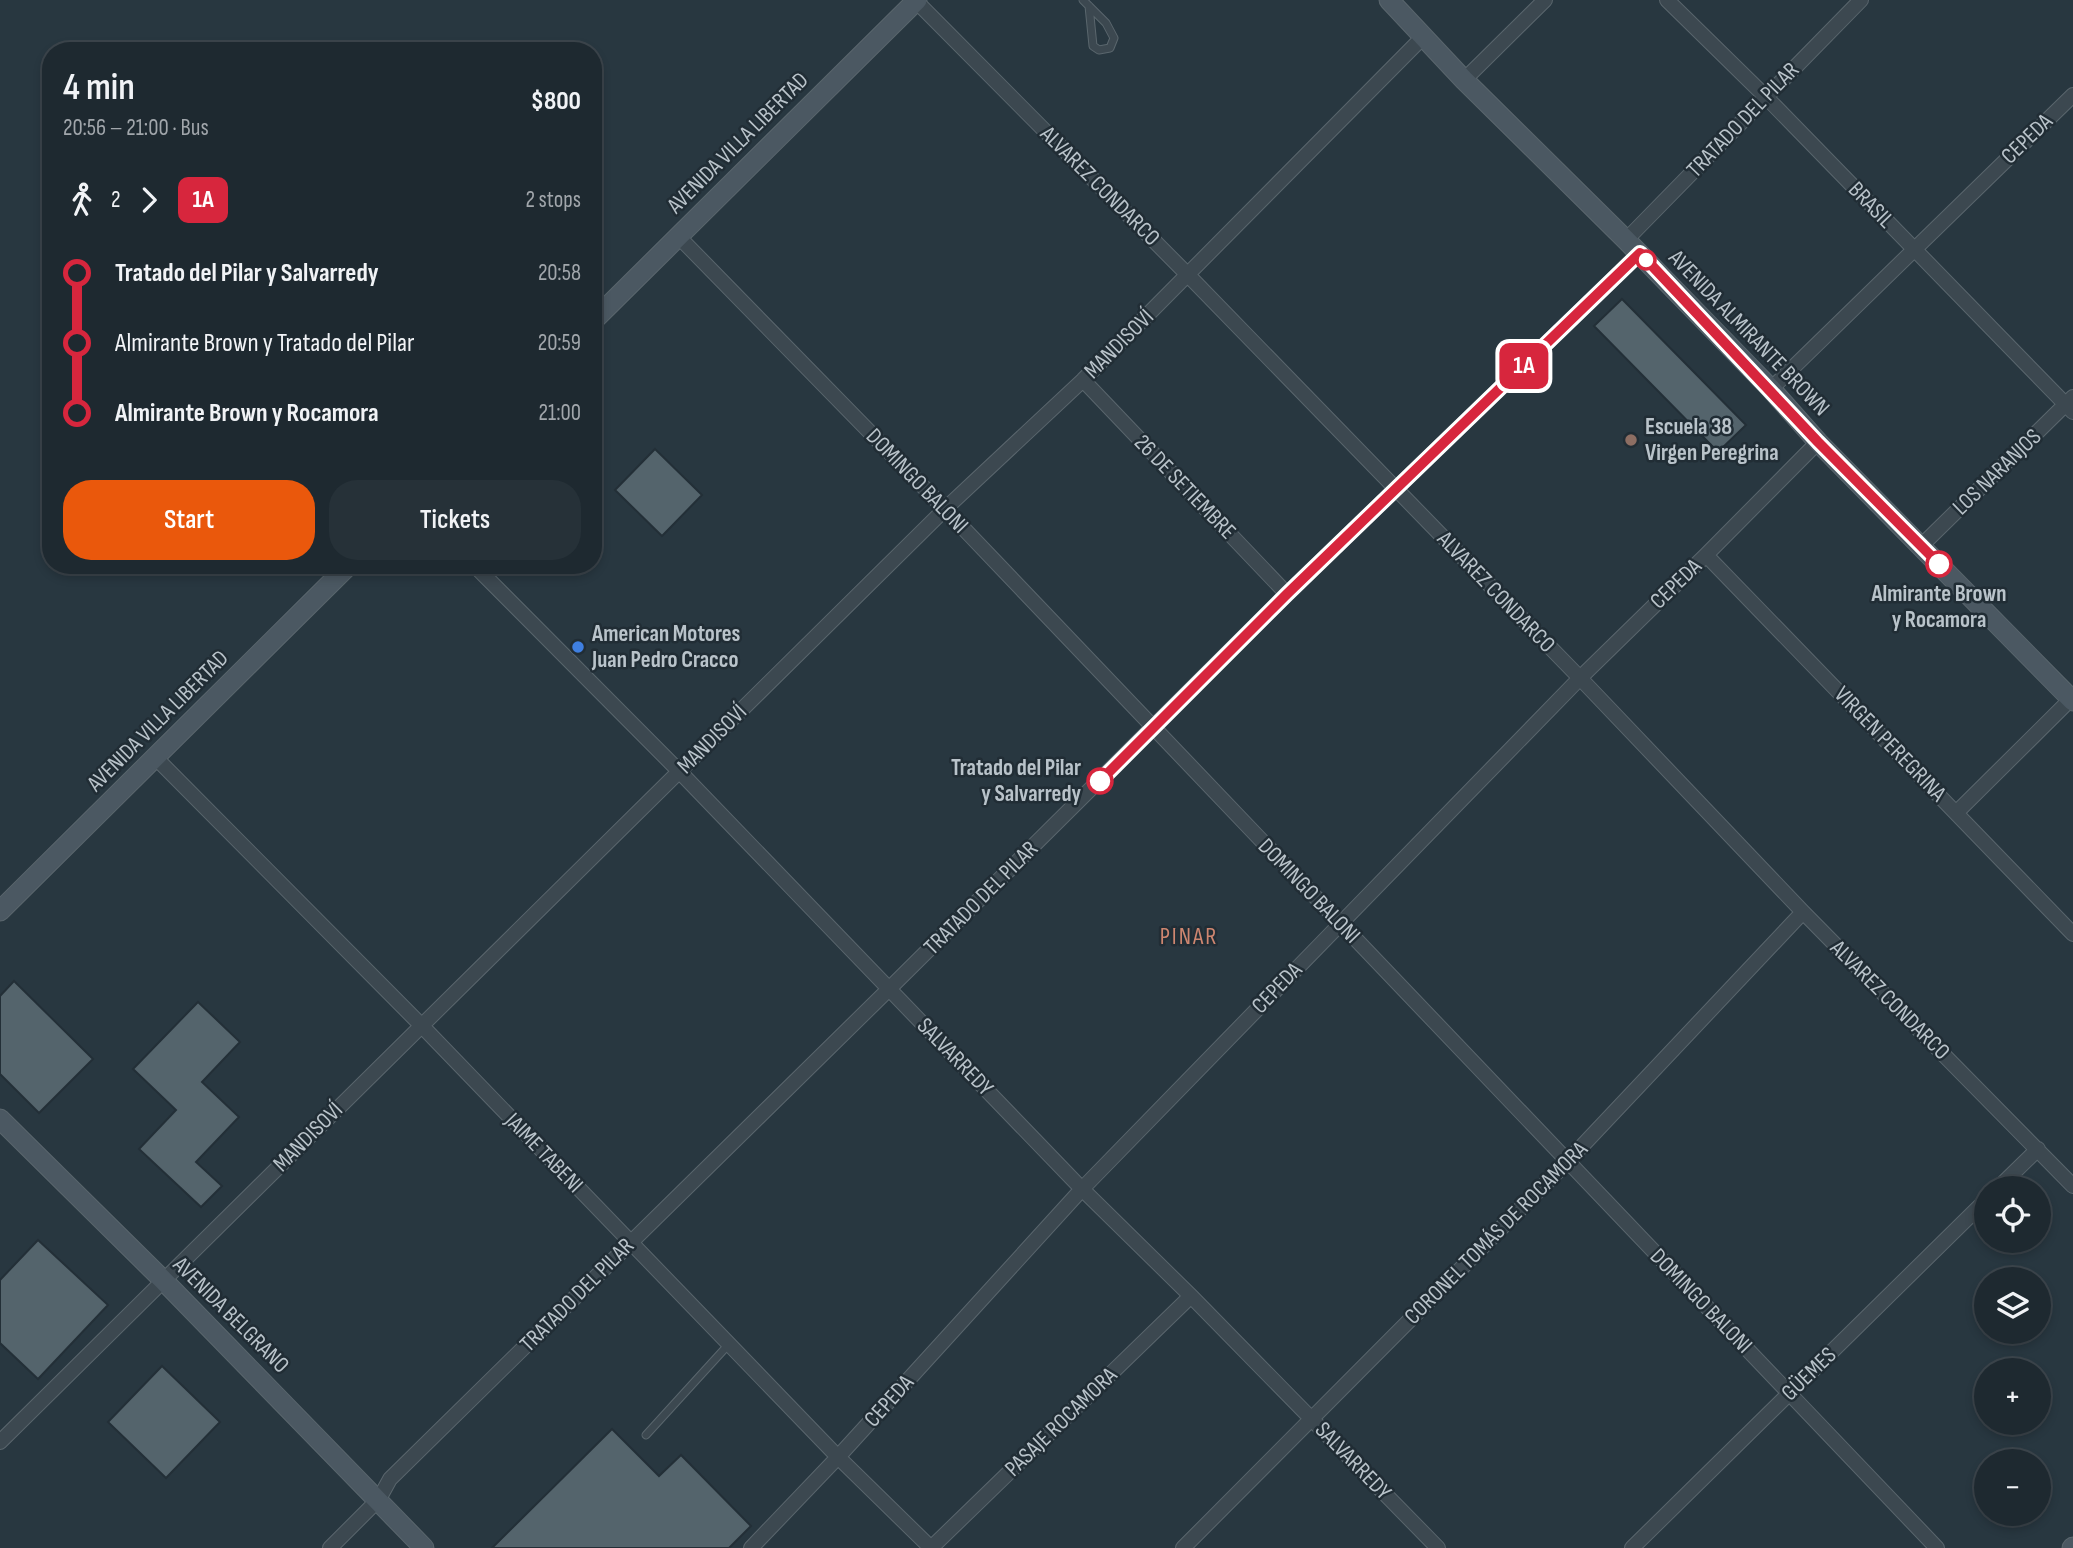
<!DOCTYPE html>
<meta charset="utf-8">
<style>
body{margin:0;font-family:"Sofia Sans Condensed",sans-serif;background:#263138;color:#f1f3f6;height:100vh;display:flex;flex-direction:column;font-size:26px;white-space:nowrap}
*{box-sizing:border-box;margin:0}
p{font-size:23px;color:#a1a6ab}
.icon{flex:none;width:38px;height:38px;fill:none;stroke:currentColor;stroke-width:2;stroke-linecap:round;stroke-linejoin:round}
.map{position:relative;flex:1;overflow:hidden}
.sheet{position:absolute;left:42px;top:42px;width:560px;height:532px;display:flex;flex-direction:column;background:#1e2930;border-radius:28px;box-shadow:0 4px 10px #0003,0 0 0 2px #3c454c}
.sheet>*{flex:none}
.badge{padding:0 14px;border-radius:10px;font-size:24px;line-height:46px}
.buttons{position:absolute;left:1974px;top:1176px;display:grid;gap:14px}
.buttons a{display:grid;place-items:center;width:77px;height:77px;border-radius:50%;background:#1e2930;box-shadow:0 4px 10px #0003,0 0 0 2px #3c454c;font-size:35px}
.map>.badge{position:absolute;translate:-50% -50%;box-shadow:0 0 0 4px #fff}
.legs{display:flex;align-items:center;gap:10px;height:77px;padding:0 21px;font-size:23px}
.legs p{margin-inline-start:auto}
.overview{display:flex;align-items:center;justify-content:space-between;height:119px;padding:0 21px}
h1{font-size:38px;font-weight:600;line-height:52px}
.action{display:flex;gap:14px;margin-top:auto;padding:14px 21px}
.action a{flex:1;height:80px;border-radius:28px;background:#ea580c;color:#fff;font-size:28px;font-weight:600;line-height:80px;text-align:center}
.action a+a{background:#263138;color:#f1f3f6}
ul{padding:0 21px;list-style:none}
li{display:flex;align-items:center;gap:24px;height:70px;font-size:26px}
li i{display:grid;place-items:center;width:10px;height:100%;margin:0 9px;background:currentColor}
li i::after{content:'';width:18px;height:18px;margin:-9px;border:5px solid;border-radius:50%;background:#1e2930}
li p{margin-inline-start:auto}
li:first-child i{background:linear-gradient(#0000 50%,currentColor 0)}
li:last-child i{background:linear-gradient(currentColor 50%,#0000 0)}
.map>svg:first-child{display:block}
</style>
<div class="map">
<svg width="2073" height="1548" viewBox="0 0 2073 1548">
<rect width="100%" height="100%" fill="#283740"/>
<!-- building -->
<path fill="#54646c" stroke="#232f37" stroke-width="2" d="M1622 299 1746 425 1718 452 1594 326Z
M655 449 702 495 662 536 615 490Z
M14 981 93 1059 39 1113 0 1074V996Z
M198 1002 240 1042 202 1082 239 1117 196 1162 222 1186 201 1207 139 1149 176 1110 133 1069Z
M38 1240 108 1305 38 1379 0 1343V1280Z
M162 1366 220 1422 166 1478 108 1422Z
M612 1429 659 1476 681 1455 751 1526 729 1548H492Z"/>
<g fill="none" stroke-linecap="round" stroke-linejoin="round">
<defs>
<path id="lane" d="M1083 0 1106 23 1114 38 1110 48 1099 50 1093 46 1089 6
M646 1435 729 1344"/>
<path id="street" d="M1667 0 1766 97 2073 412
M916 1 1188 275 1580 678 1803 912 2073 1186
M1464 80 1545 0
M678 236 945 509 1937 1548
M1626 240 1861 0
M1083 380 1287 594
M1771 389 2073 95
M1921 546 2073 397
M1706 555 2073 934
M474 565 679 771 1082 1189 1191 1296 1438 1548
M156 758 421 1025 838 1457 931 1548
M1957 812 2073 697
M1998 1188 2038 1149
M0 1442 945 509 1083 380 1424 36
M330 1548 379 1499 390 1479 890 988 1287 594 1640 253
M751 1548 838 1457 1082 1189 1580 678 1706 555 1818 442
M931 1548 1191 1296
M1183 1548 1567 1162 1803 912
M1632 1548 1986 1200"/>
<path id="secondary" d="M1389 0 1464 80 1626 240 1771 389 1818 442 2073 701
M593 321 917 0
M0 911 349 565
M0 1119 163 1280 424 1548
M2072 1548 2073 1547"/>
</defs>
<!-- lane casing -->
<use href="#lane" stroke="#5a666d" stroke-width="9"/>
<!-- street casing -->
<use href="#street" stroke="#5a666d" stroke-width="16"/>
<!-- secondary casing -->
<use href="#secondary" stroke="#5a666d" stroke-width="21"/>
<!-- lane -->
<use href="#lane" stroke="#3c4850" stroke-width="7"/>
<!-- street -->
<use href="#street" stroke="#3c4850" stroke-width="14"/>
<!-- secondary -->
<use href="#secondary" stroke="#4b5862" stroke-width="19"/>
</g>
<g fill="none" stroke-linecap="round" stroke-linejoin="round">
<defs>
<path id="line-1" d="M1100 781 1287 594 1640 253 1818 442 1939 564"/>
</defs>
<!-- line-1 casing -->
<use href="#line-1" stroke="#fff" stroke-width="16"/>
<!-- line-1 -->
<use href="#line-1" stroke="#d7263d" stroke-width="10"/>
</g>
<!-- markers -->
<g fill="#fff" stroke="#d7263d" stroke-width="3.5">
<circle cx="1646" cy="260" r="9"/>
<circle cx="1939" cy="564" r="12"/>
<circle cx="1100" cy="781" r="12"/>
</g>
<circle fill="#8d6e63" stroke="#212d35" stroke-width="2.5" cx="1631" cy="440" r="7"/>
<circle fill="#3f7fe0" stroke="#212d35" stroke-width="2.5" cx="578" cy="647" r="7"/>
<g text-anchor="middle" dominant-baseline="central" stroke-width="5" stroke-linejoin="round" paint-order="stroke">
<!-- street labels -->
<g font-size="23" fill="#b9c3ca" stroke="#212d35">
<text transform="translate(1743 120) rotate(-46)">TRATADO DEL PILAR</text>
<text transform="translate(2027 139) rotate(-44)">CEPEDA</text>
<text transform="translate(738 143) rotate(-45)">AVENIDA VILLA LIBERTAD</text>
<text transform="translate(1100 186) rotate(45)">ALVAREZ CONDARCO</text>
<text transform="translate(1871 205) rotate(46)">BRASIL</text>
<text transform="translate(1749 333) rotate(46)">AVENIDA ALMIRANTE BROWN</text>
<text transform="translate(1119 344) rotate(-45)">MANDISOVÍ</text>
<text transform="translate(1997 472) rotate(-44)">LOS NARANJOS</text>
<text transform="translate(917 481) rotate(46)">DOMINGO BALONI</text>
<text transform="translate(1185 487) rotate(46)">26 DE SETIEMBRE</text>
<text transform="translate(1676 584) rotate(-44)">CEPEDA</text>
<text transform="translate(1496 592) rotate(46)">ALVAREZ CONDARCO</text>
<text transform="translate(158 721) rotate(-45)">AVENIDA VILLA LIBERTAD</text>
<text transform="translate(712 739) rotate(-45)">MANDISOVÍ</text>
<text transform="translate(1890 744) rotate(46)">VIRGEN PEREGRINA</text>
<text transform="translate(1309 891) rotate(46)">DOMINGO BALONI</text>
<text transform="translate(981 898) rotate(-45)">TRATADO DEL PILAR</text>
<text transform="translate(1277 988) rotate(-46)">CEPEDA</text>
<text transform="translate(1890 1000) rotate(45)">ALVAREZ CONDARCO</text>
<text transform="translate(955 1057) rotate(46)">SALVARREDY</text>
<text transform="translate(308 1137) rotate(-45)">MANDISOVÍ</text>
<text transform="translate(544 1153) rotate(46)">JAIME TABENI</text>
<text transform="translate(1496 1233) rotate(-45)">CORONEL TOMÁS DE ROCAMORA</text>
<text transform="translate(577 1295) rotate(-45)">TRATADO DEL PILAR</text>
<text transform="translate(1701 1301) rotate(46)">DOMINGO BALONI</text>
<text transform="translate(231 1315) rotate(45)">AVENIDA BELGRANO</text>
<text transform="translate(1809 1374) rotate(-44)">GÜEMES</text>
<text transform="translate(889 1401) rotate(-48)">CEPEDA</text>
<text transform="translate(1061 1422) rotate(-44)">PASAJE ROCAMORA</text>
<text transform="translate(1353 1461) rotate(46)">SALVARREDY</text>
</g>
<!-- poi labels -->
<g font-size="23" font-weight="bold" fill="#b9c3ca" stroke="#212d35" text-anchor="start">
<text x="1645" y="427">Escuela 38<tspan x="1645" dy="26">Virgen Peregrina</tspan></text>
<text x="592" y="634">American Motores<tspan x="592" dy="26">Juan Pedro Cracco</tspan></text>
</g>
<!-- stop labels -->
<g font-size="23" font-weight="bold" fill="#b9c3ca" stroke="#212d35">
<text x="1939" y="594">Almirante Brown<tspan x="1939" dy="26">y Rocamora</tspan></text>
<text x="1081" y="768" text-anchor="end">Tratado del Pilar<tspan x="1081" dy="26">y Salvarredy</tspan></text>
</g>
<!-- neighbourhood labels -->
<g font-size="24" letter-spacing="2" fill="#ce8670" stroke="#212d35">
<text x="1189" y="936">PINAR</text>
</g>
</g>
</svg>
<div class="buttons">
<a><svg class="icon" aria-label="locate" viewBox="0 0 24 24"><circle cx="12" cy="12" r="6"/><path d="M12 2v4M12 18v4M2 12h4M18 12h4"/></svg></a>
<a><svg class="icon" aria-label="layers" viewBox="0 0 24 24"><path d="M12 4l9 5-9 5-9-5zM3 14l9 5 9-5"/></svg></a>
<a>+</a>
<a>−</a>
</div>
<b class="badge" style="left:1524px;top:366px;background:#d7263d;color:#fff">1A</b>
<section class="sheet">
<div class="overview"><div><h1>4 min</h1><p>20:56 – 21:00 · Bus</p></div><b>$800</b></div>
<div class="legs"><svg class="icon" aria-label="walk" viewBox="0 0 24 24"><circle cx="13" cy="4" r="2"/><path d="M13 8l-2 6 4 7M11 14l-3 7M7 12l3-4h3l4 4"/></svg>2<svg class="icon" aria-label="forward" viewBox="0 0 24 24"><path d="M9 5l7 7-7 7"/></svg><b class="badge" style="background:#d7263d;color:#fff">1A</b><p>2 stops</p></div>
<ul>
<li><i style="color:#d7263d"></i><b>Tratado del Pilar y Salvarredy</b><p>20:58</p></li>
<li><i style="color:#d7263d"></i><span>Almirante Brown y Tratado del Pilar</span><p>20:59</p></li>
<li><i style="color:#d7263d"></i><b>Almirante Brown y Rocamora</b><p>21:00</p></li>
</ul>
<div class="action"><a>Start</a><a>Tickets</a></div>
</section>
</div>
